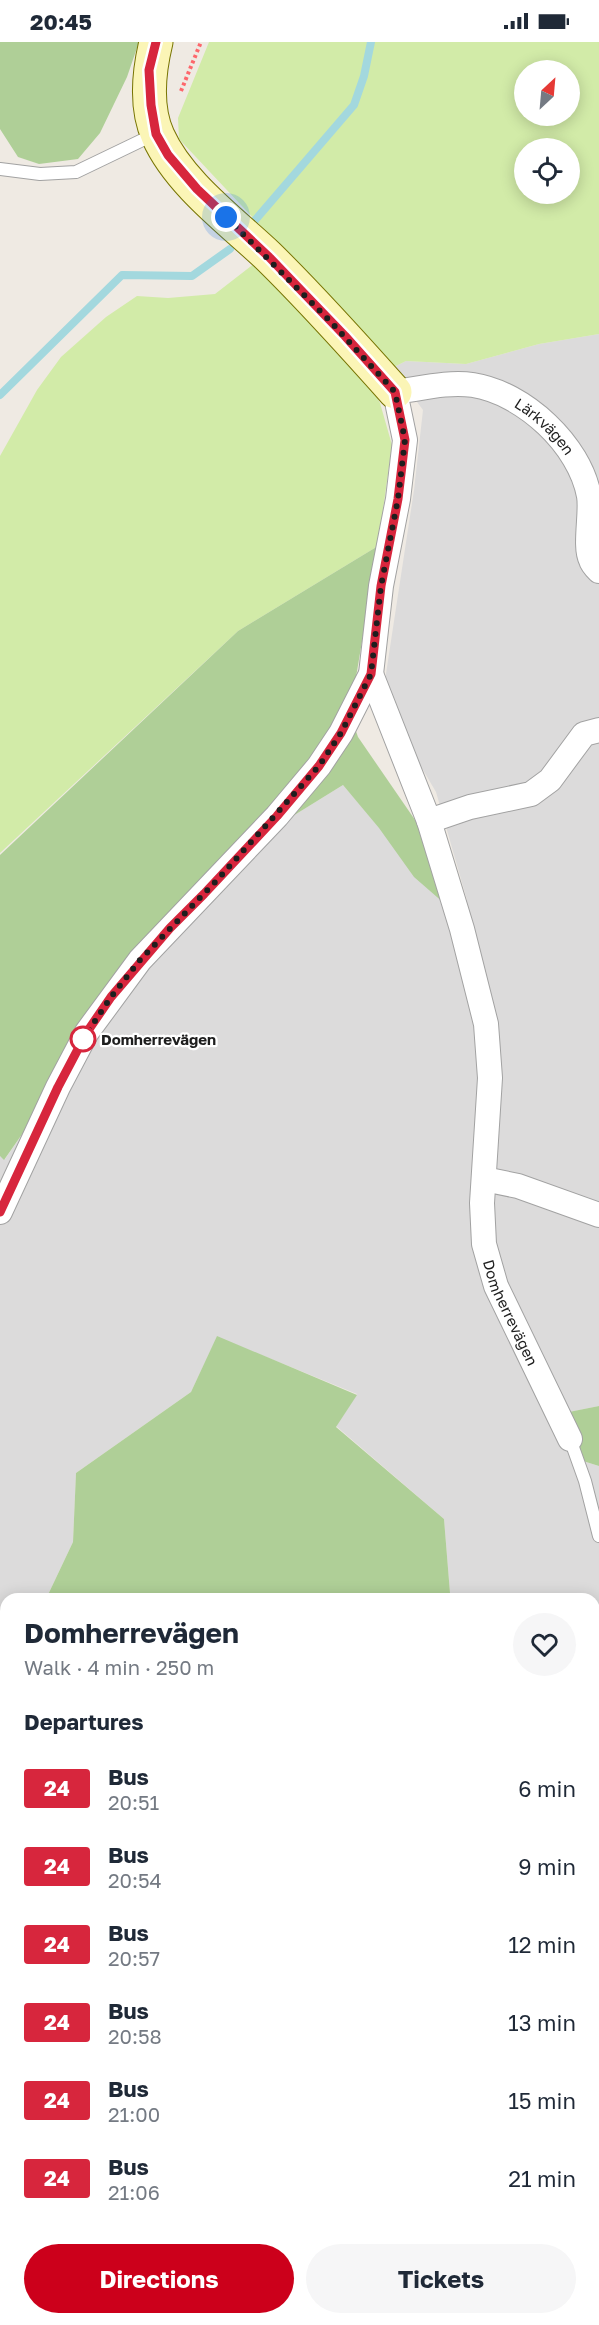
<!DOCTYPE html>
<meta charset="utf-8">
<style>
body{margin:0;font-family:"Golos Text",sans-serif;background:#f6f6f7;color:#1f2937;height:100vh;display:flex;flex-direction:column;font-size:22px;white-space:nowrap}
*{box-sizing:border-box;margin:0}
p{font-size:20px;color:#747a83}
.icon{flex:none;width:33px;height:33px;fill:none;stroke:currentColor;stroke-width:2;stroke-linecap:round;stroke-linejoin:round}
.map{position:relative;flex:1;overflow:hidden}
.drawer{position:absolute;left:0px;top:1551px;width:600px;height:732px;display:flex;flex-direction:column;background:#fff;border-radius:18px 18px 0 0;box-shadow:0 3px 15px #0003}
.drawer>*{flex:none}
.badge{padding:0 12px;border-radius:4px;font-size:21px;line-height:39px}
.needle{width:39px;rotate:26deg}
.buttons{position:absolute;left:514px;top:18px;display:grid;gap:12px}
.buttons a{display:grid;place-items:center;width:66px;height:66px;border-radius:50%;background:#fff;box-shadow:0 3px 15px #0003;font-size:30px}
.you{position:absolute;width:30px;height:30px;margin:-15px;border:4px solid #fff;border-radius:50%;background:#1a73e8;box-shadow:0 0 0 9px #1a73e833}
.map>.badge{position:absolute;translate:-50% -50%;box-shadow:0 0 0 3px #fff}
h2{padding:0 24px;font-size:22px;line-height:54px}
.round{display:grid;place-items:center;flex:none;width:63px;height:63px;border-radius:32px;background:#f6f6f7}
.overview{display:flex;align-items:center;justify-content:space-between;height:102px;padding:0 24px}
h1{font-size:28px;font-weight:700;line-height:45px}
.cta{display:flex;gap:12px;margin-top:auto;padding:12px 24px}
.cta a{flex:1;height:69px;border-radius:36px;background:#cc001b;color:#fff;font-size:24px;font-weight:700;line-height:69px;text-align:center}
.cta a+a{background:#f6f6f7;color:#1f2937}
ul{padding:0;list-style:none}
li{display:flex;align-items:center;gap:18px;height:78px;padding:0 24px}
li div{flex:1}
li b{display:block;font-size:22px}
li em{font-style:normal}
li .badge{min-width:66px;font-weight:700;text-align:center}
.status{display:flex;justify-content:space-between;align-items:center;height:42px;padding:0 30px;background:#fff;direction:ltr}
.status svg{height:16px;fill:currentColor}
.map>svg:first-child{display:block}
</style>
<div class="status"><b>20:45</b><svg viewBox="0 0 49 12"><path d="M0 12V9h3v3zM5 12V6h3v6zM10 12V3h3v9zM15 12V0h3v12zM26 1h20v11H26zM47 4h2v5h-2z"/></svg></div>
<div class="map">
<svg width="599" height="2283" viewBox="0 0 599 2283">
<rect width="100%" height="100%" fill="#efeae3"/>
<!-- residential -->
<path fill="#dcdbdb" d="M599 292V1364L565 1371 583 1419 599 1424V1651L594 1662V1557H391L450 1551 444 1477 336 1384 357 1352 217 1295 191 1350 76 1431 73 1500 46 1557H6V1694L0 1701V1114L5 1117 151 908 288 777 343 743 445 862 467 858 436 750 382 658 414 448 423 368 392 326 406 319 466 322 539 302Z
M0 1720 6 1724V2277H264L266 2283H0Z
M594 1724 599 1731V1786L594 1780Z
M484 2277H525L532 2283H478Z"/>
<!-- grass -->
<path fill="#d2eba8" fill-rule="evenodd" d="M209 0H599V292L539 302 466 322 406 319 392 326 372 346 380 361 392 403 378 504 238 589 0 811V414L37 348 61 315 106 275 137 254 168 256 215 252 255 221 272 196 179 97 178 76ZM525 28H570V74H525ZM525 106H570V152H525Z"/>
<!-- forest -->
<path fill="#afcf97" d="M0 0H139L127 35 100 91 78 117 39 122 18 115 0 87Z
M378 504 354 647 347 663 358 695 424 791 445 862 414 835 379 786 343 743 288 777 151 908 4 1118 0 1114V813L238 589Z
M217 1294 357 1353 336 1385 444 1477 450 1551 391 1557H46L73 1500 76 1431 191 1350Z
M599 1364V1424L583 1419 564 1371Z
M6 1694V1724L0 1720V1701Z
M594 1871 599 1872V2283H532L525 2277H594Z
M264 2277H484L478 2283H411L406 2281 403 2283H267Z"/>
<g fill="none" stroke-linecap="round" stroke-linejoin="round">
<!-- stream -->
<path stroke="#a3d8de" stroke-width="8" d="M251 183 354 63 364 34 371 0
M0 353 122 233 192 234 230 207"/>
<defs>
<path id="lane" d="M0 127 40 132 76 130 155 92
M570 1397 585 1439 599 1494
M594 1631 599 1620"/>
<g id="street">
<path id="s1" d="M371 632 429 779 462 887 486 982 490 1036 482 1161 484 1202 496 1244 570 1397"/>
<path d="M429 779 470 765 531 752 550 738 584 692 599 688"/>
<path d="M484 1137 518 1144 599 1173"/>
<path id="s2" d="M0 1170 58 1045 87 990 140 918 277 774 319 724 341 691 371 632 381 544 398 457 405 398 395 350C419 347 448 339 473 343 524 351 580 403 589 454 592 470 584 505 591 518 592 522 596 526 599 529"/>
<path d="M0 2032 6 2037"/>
<path d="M227 2277 229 2283"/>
</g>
<path id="secondary" d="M156 0C149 29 145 65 158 94 179 141 231 179 268 214 312 257 354 304 395 350"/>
</defs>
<!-- lane casing -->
<use href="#lane" stroke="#a2a2a2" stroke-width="14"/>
<!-- street casing -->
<use href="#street" stroke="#a2a2a2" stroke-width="26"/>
<!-- secondary casing -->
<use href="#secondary" stroke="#777402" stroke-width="35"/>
<!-- path -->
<path stroke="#fd676c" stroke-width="4" stroke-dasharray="3 3" stroke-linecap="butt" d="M181 49 201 0"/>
<!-- lane -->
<use href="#lane" stroke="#fff" stroke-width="12"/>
<!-- street -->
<use href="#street" stroke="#fff" stroke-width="24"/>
<!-- secondary -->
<use href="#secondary" stroke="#fbf5b6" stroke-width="33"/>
</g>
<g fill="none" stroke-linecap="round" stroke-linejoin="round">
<defs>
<path id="line" d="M0 1170 58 1045 87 990 111 955 170 886 204 852 277 774 319 724 341 691 371 632 381 544 398 457 405 398 395 350 345 294 269 215 197 147 168 113 156 92 151 63 149 28 156 0"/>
</defs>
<!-- line casing -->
<use href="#line" stroke="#fff" stroke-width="14"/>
<!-- line -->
<use href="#line" stroke="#d7263d" stroke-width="9"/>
<!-- walk -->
<path stroke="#1e1e1e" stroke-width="6" stroke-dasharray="0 10.8" d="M83 997 111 955 140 918 219 836 319 724 341 691 371 632 381 544 398 457 405 398 395 350 330 279 226 175"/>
</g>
<!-- markers -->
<circle fill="#fff" stroke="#d7263d" stroke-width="3" cx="83" cy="997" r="12"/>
<g text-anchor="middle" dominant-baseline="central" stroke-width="4.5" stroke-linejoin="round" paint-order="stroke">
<!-- street labels -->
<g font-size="15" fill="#1e1e1e" stroke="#fff">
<text stroke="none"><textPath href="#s2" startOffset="1108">Lärkvägen</textPath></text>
<text stroke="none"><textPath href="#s1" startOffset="663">Domherrevägen</textPath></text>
</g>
<!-- stop labels -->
<g font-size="15" font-weight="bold" fill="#1e1e1e" stroke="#fff" text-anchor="start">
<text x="101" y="997">Domherrevägen</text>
</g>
</g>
</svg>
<div class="buttons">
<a><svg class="needle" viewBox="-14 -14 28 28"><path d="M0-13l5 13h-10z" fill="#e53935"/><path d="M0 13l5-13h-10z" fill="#747a83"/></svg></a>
<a><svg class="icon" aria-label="locate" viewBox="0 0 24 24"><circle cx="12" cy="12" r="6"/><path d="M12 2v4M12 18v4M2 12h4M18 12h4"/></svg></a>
</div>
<div class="you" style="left:226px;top:175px"></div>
<section class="drawer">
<div class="overview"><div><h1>Domherrevägen</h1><p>Walk · 4 min · 250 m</p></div><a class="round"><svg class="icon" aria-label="heart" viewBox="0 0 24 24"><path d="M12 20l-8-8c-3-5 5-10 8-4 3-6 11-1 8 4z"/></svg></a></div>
<h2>Departures</h2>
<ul>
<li><span class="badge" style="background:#d7263d;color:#fff">24</span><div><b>Bus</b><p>20:51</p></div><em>6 min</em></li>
<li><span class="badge" style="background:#d7263d;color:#fff">24</span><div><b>Bus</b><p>20:54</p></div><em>9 min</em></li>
<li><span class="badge" style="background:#d7263d;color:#fff">24</span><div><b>Bus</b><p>20:57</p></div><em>12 min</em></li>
<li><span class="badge" style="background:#d7263d;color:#fff">24</span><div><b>Bus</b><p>20:58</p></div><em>13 min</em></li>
<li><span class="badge" style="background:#d7263d;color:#fff">24</span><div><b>Bus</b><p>21:00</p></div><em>15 min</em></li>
<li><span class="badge" style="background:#d7263d;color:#fff">24</span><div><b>Bus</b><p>21:06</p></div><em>21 min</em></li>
</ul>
<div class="cta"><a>Directions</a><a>Tickets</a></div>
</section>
</div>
